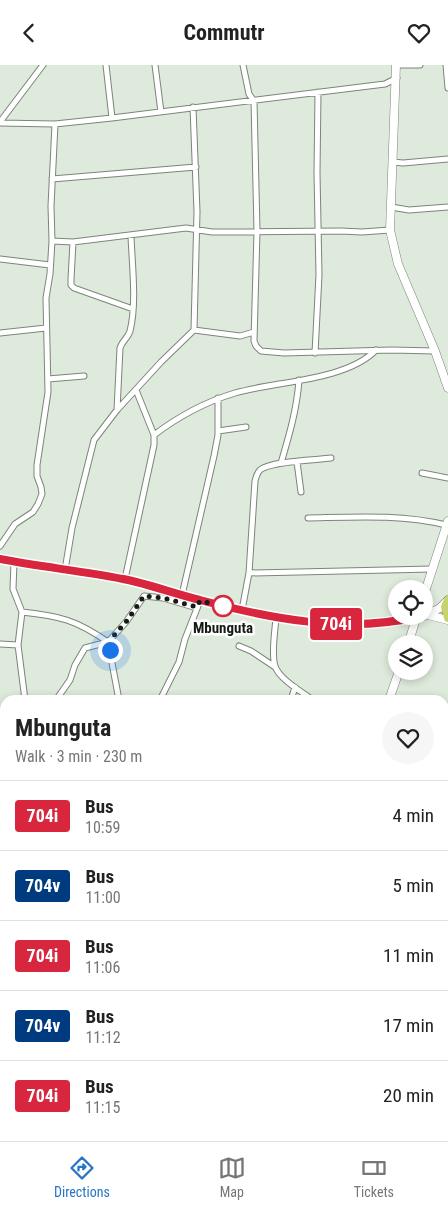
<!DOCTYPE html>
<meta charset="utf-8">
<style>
body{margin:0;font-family:"Roboto Condensed",sans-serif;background:#f6f6f6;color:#222;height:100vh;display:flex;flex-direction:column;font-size:19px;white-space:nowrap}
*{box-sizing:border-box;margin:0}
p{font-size:16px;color:#767676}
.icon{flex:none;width:28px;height:28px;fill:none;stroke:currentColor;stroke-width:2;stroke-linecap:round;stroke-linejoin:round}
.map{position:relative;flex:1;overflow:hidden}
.details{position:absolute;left:0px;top:630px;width:449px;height:446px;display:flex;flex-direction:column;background:#fff;border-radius:15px 15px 0 0;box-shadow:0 2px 8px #0003}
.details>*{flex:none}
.badge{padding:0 10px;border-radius:4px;font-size:18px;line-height:32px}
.tools{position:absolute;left:388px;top:515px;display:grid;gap:10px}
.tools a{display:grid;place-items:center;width:45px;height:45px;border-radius:50%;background:#fff;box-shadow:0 2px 8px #0003;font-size:25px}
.you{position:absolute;width:25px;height:25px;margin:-12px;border:4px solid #fff;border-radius:50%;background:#1a73e8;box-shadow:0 0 0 8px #1a73e833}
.map>.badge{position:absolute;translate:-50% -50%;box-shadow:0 0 0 2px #fff}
.round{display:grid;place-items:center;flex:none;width:52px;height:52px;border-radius:26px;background:#f6f6f6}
.head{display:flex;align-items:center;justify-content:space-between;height:85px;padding:0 15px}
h1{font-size:24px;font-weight:700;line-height:38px}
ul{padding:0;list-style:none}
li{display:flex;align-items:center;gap:15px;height:70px;padding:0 15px;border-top:1px solid #e0e0e0}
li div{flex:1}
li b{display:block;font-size:19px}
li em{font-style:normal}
li .badge{min-width:55px;font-weight:700;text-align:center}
header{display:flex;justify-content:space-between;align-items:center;height:65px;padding:0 15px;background:#fff;font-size:22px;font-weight:700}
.tab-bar{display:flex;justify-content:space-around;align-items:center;height:70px;border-top:1px solid #e0e0e0;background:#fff;font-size:14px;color:#767676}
.tab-bar a{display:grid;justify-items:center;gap:2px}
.tab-bar .active{color:#2875c5}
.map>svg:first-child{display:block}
</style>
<header><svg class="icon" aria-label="back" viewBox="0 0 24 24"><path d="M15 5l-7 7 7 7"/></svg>Commutr<svg class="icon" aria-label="heart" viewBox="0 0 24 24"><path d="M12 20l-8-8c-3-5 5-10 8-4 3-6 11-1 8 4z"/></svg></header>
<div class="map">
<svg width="448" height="1076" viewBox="0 0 448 1076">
<rect width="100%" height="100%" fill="#deeadc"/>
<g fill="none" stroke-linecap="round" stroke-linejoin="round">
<defs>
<path id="street" d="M106 0 112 53
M155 0 161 47
M243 0 249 29 254 36 257 166 254 276 256 281 261 286 284 288 392 285 435 286
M396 0H420
M446 0 448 23
M0 57 43 0
M0 58 55 59 112 53 385 19 397 13
M393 97 403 98 448 94
M52 114 196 102
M391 142 409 145 448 142
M52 176 73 177 186 163 212 167 341 166 362 167 390 165
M73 177 71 214V220L74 223 133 244
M0 194 50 200
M194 265 240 271 254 267
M0 268 46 263
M315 288 319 210 317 108 318 27
M48 314 84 311
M117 345 120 283C122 276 128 273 130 266 137 239 132 199 131 171
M218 366 246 362
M154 370C179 351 205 337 235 328 276 316 346 316 376 285
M297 397 301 427
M281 398C289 371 297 344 299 315
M422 408 448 413
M308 453C355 452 401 449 446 460
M0 481 15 459 33 447 38 439 42 429 41 422 37 411V400L48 327 46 233 50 209 52 176 51 141 55 59
M14 497 13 524 22 547 18 580 25 635
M65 505 72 463 94 375 117 345 161 297 194 265 197 147 193 42
M249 508 432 504
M125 514 154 380V370L136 325
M182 530 214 391 218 370V333
M242 545 249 508 255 416C256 412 257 408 260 405 270 396 316 395 331 393
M22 547C60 551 76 555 108 577L119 635
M276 553C275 566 271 589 275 601 279 614 302 627 313 635
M0 579 18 580
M239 581 251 586 275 602
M56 635 70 615 75 600 85 583 108 577 126 557 144 531 163 533 197 543
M160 635 179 597 185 574 198 541
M291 635 295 622
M0 699 5 696
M0 761V795
M0 850H5
M0 950 5 949
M2 985 5 979
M68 1071 69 1076
M81 1071 89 1076
M339 1071V1076
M15 1076 16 1071
M138 1076 144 1071
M298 1076 299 1071"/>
<path id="secondary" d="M396 0 390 165 398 199 435 286 448 323
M0 494C41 502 83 506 123 514 149 519 175 529 200 535 272 554 348 569 421 551
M424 530 448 456
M428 550 448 555
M424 551 440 543 448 535
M408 579 417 551
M389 635 399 606
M444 842 448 840
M251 1076V1071
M385 1076 387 1071"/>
<path id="primary" d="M448 535 445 542 448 553"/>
</defs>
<!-- street casing -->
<use href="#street" stroke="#7b8679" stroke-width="7"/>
<!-- secondary casing -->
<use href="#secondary" stroke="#7b8679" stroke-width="9"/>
<!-- primary casing -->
<use href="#primary" stroke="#6e8012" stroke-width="9"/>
<!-- street -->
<use href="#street" stroke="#fff" stroke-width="5"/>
<!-- secondary -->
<use href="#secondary" stroke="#fff" stroke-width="8"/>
<!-- primary -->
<use href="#primary" stroke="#c5d470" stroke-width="8"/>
</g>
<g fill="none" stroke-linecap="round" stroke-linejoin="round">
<defs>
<path id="line" d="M0 494C41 502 83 506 123 514 149 519 175 529 200 535 272 554 348 569 421 551"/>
</defs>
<!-- line casing -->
<use href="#line" stroke="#fff" stroke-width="11"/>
<!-- line -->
<use href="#line" stroke="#d7263d" stroke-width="8"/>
<!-- walk -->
<path stroke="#161b16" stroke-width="5" stroke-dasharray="0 9" d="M110 585 108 577 126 557 144 531 163 533 197 542 200 536 223 541"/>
</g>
<!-- markers -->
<circle fill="#fff" stroke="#d7263d" stroke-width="2.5" cx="223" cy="541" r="10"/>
<g text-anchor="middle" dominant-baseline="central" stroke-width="5" stroke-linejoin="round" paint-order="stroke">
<!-- stop labels -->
<g font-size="15" font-weight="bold" fill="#161b16" stroke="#fff">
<text x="223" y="563">Mbunguta</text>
</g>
</g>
</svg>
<div class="tools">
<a><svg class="icon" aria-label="locate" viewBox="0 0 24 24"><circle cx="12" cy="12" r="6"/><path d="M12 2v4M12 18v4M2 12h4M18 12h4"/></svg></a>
<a><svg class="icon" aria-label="layers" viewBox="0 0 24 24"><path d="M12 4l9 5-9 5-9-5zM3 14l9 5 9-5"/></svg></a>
</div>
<div class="you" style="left:110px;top:585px"></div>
<b class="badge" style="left:336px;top:559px;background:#d7263d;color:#fff">704i</b>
<section class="details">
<div class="head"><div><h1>Mbunguta</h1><p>Walk · 3 min · 230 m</p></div><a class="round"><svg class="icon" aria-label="heart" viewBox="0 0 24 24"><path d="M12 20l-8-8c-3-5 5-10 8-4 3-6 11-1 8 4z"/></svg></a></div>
<ul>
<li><span class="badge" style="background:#d7263d;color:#fff">704i</span><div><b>Bus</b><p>10:59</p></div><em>4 min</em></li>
<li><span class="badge" style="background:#003b80;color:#fff">704v</span><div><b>Bus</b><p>11:00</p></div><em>5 min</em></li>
<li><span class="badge" style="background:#d7263d;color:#fff">704i</span><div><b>Bus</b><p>11:06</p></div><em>11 min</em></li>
<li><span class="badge" style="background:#003b80;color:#fff">704v</span><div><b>Bus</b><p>11:12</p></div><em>17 min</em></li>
<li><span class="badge" style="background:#d7263d;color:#fff">704i</span><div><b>Bus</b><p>11:15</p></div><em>20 min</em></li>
</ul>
</section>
</div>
<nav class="tab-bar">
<a class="active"><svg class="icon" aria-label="directions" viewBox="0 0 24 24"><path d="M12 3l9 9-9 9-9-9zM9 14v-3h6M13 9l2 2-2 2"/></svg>Directions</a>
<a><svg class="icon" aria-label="map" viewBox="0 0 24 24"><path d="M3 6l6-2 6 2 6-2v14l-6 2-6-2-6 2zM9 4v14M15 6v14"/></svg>Map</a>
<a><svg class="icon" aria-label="tickets" viewBox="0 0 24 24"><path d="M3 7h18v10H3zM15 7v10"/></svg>Tickets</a>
</nav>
